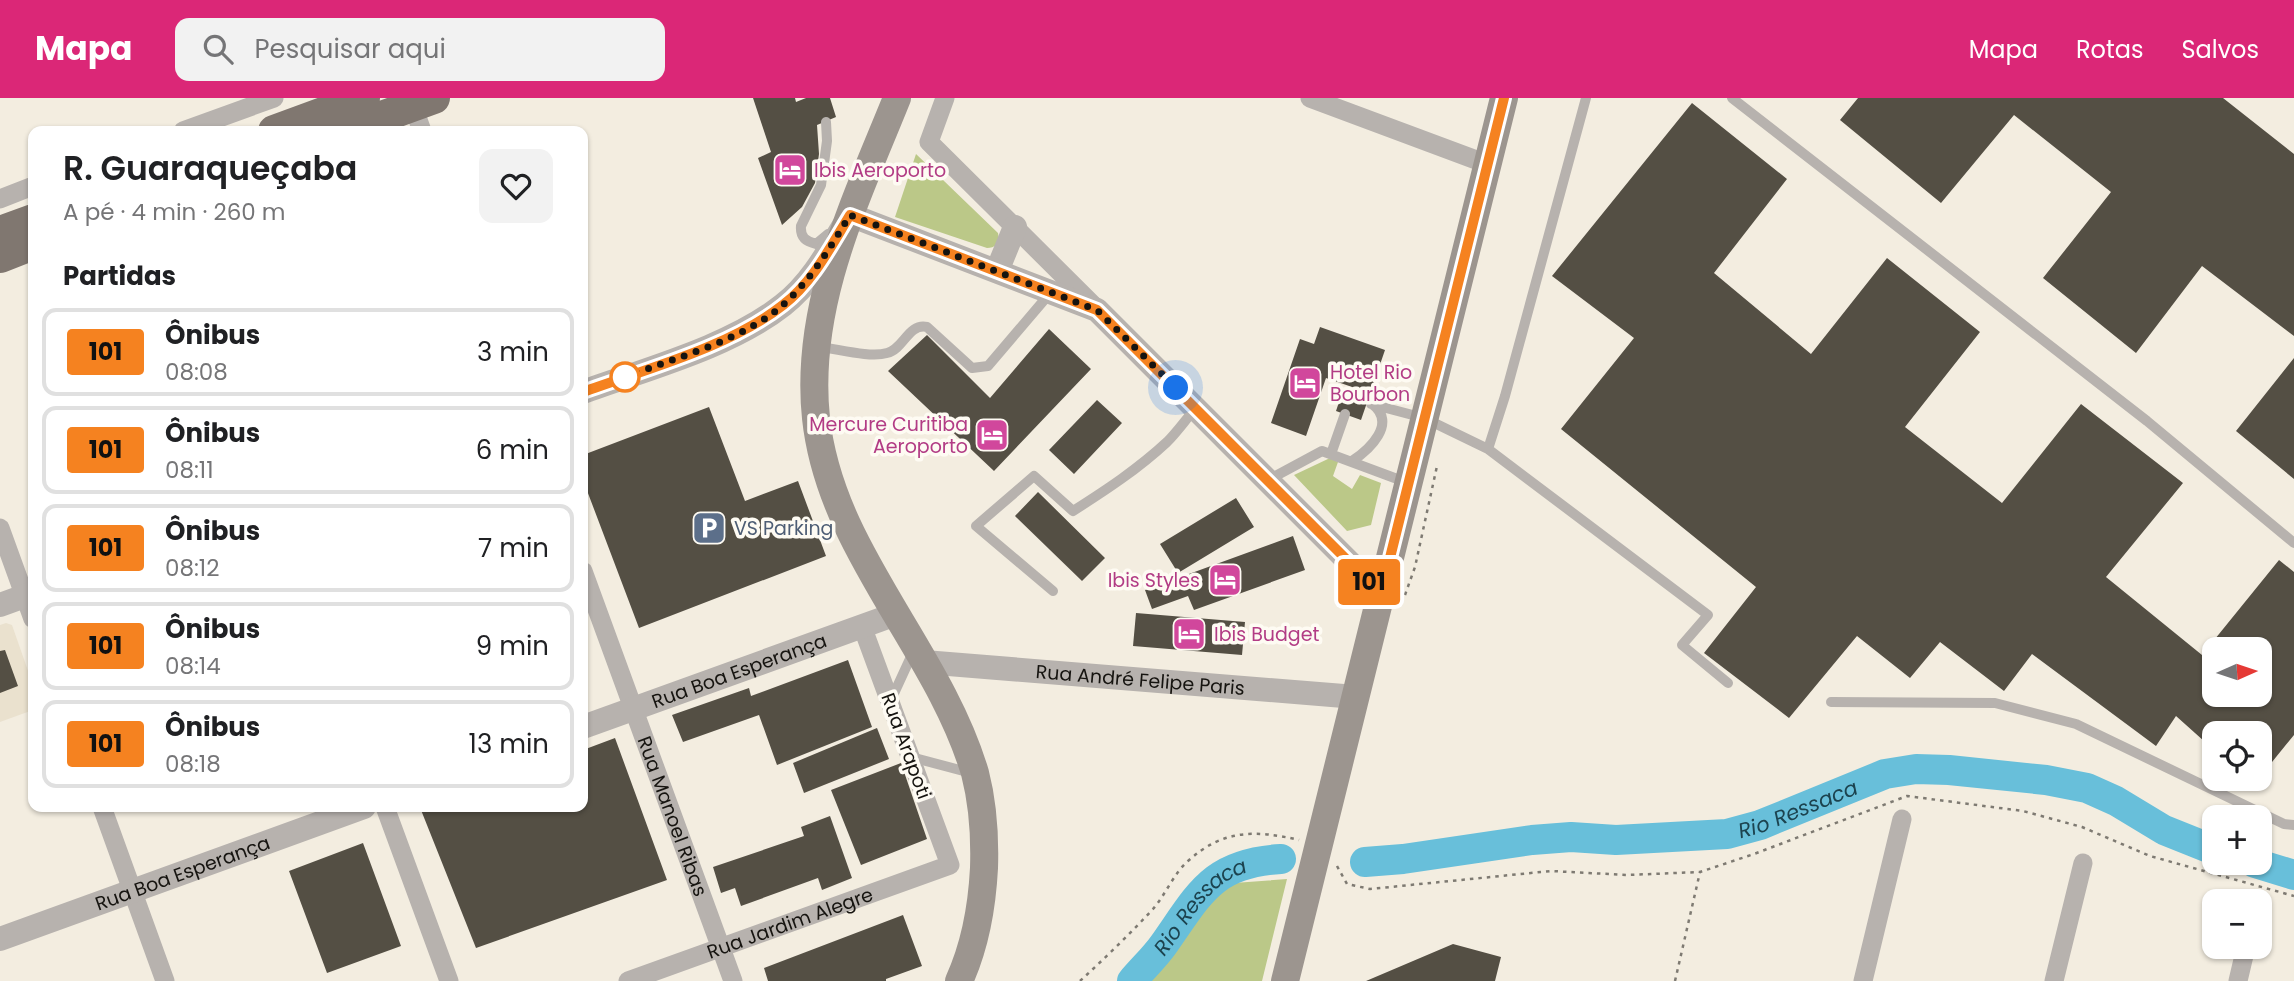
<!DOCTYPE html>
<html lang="pt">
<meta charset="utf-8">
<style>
body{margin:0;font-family:Poppins,sans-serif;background:#f2f2f2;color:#202124;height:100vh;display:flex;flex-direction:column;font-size:26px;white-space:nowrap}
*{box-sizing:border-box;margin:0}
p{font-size:23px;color:#757577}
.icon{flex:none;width:38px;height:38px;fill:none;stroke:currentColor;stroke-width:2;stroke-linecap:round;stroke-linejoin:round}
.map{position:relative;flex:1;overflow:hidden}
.side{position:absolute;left:28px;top:28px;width:560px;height:686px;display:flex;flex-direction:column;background:#fff;border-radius:14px;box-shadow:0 2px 5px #0004}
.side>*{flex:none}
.badge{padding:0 14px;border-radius:5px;font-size:24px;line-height:46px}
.needle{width:46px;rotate:87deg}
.fabs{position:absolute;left:2202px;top:539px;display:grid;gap:14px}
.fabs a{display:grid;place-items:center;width:70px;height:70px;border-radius:14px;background:#fff;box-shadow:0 2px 5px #0004;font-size:35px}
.you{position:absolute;width:35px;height:35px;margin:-18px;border:5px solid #fff;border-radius:50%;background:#1a73e8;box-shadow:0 0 0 10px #1a73e833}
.map>.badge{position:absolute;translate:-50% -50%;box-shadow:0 0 0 4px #fff}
h2{padding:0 35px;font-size:26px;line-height:63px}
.round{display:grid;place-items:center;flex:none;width:74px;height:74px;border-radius:14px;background:#f2f2f2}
.headline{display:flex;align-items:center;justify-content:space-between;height:119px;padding:0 35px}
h1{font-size:33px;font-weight:600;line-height:52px}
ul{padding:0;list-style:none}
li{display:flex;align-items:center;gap:21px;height:88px;margin:0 14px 10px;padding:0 21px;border:4px solid #e0e0e0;border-radius:14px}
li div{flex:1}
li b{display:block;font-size:26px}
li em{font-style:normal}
li .badge{min-width:77px;font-weight:700;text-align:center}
header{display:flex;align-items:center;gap:42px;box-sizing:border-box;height:98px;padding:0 35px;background:#db2777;color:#fff}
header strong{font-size:33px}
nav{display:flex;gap:38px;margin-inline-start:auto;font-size:24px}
.search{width:490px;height:63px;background:#f2f2f2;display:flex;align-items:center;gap:18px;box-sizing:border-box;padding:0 24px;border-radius:14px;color:#757577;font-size:26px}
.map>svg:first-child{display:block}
</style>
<header>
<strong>Mapa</strong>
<div class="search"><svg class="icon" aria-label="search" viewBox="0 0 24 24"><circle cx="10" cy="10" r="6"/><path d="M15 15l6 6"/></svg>Pesquisar aqui</div>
<nav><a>Mapa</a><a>Rotas</a><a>Salvos</a></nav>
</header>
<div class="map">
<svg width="2294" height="883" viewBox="0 0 2294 883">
<rect width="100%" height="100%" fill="#f3ede0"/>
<!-- built -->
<path fill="#eae1ce" d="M6 525 12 527 33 587V612L0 624V527Z"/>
<!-- green -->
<path fill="#bbc888" d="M916 56 998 135C1000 144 997 150 987 150L895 119Z
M1330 360 1338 364 1333 378 1352 391 1360 377 1381 385 1371 427 1347 433 1294 377Z
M1287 781 1262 883H1142L1189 826 1211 794 1234 785Z"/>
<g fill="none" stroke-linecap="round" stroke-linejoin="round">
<!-- river -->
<g stroke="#68bfda" stroke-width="30">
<path id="s1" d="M1365 764 1403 761 1532 742 1571 739 1616 742 1727 736 1760 727 1885 676 1916 671 1949 672 2046 682 2087 690 2116 703 2164 732 2214 752"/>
<path d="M2255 765 2294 777"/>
<path id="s2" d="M1132 883C1142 871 1155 859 1164 846 1200 795 1212 765 1281 761"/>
</g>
</g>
<!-- building -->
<path fill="#544f44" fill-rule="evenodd" d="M753 0H795L796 4 806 0H830L836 19 817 27 819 56 815 85 802 109 782 127 758 60 771 54Z
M1858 0H2223L2294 56V238L2202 168 2136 255 2043 180 2111 94 2014 17 1941 105 1840 22Z
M1692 5 1787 81 1714 175 1811 256 1887 160 1980 234 1905 329 2002 405 2081 306 2183 385 2106 479 2202 557 2279 462 2294 474V637L2259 680V635H2214V652L2176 618 2156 648 2032 556 2004 593 1940 544 1910 580 1857 538 1789 620 1704 555 1756 489 1561 331 1634 240 1552 178ZM2214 551H2259V597H2214Z
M1320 229 1385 252 1361 322 1336 313 1341 298 1345 294 1355 290 1326 280 1306 338 1271 325 1300 241 1314 246Z
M1049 231 1091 271 994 373 888 273 927 237 990 300Z
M2294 260V381L2236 333Z
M1097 302 1122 325 1074 376 1049 352Z
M709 309 745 403 798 383 826 458 639 530 583 382V357Z
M1038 394 1105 460 1082 483 1015 418Z
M1236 400 1254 429 1178 475 1160 446Z
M1293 438 1305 472 1194 512 1188 498 1152 511 1145 492Z
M1136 515 1245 524 1242 557 1133 548Z
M5 552 18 588 0 595V553Z
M848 562 872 629 777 667 759 617 683 644 672 617 749 590 751 598Z
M877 630 889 661 804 695 793 665Z
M615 640 667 782 476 850 421 712 430 709H583V652Z
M901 665 927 741 861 767 831 692Z
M830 718 852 780 822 792 818 780 741 808 735 790 721 795 713 769 804 738 801 729Z
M363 745 401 848 327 875 289 773Z
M903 817 922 868 886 881V883H768L764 870Z
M1453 846 1501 859 1495 883H1366Z"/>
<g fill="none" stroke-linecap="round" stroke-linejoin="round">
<!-- path -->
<path stroke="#7e7a72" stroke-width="2.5" stroke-dasharray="3.5 5" stroke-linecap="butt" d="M1405 497 1415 469 1437 368
M1337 768 1347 786 1370 791 1551 773 1627 777 1700 774 1754 756 1907 698 2023 713 2082 729 2150 758 2294 798
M1080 883C1105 860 1130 836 1153 811 1166 796 1174 775 1188 763 1223 731 1256 732 1299 742
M1675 883 1700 774"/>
<!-- service -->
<path stroke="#b7b2ae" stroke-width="10" d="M1732 0 2147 323 2294 445
M826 24 827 43 821 87 801 128C800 140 806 143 816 146L828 136
M820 249C838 251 870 260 887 255 904 251 908 225 927 229L972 270 988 268 1051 194
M1371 306 1424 320 1488 351 1505 298 1586 0
M1488 351 1708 517 1682 547 1728 585
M1331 356 1345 316
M1352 363C1369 352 1398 325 1372 306
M1268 382 1322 353 1408 385
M1053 493 976 428 1034 378 1073 413C1106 392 1138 371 1167 344 1177 334 1186 321 1196 310
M891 602 914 552
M1831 604 1995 605 2076 626 2284 726 2294 727
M911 659 971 675"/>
<!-- minor -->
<g stroke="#b7b2ae" stroke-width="19">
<path d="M945 0 929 44 1094 208"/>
<path d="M1310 0 1487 66"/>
<path d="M413 8 422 33"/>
<path d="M183 33 274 0"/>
<path d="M0 101 33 88"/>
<path d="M0 430 33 521"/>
<path id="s3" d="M583 473 733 883"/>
<path d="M102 709 165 883"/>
<path d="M385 709 449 883"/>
<path id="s4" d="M628 883 950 767 862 528"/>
<path d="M1863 883 1902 721"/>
<path d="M2054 883 2083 765"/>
<path d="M2238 883 2246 849"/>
</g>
<!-- tertiary -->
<g stroke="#b7b2ae" stroke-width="24">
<path d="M997 173 1015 129"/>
<path d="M583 294C646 271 730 249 783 207 813 184 831 148 850 117L1097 212 1381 496"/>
<path d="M0 507 33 495"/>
<path id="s5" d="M924 564 1356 599"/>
<path id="s6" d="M583 629 896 516"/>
<path id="s7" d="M0 841 364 709"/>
</g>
<!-- secondary -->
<path stroke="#9c958f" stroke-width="28" d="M897 0C856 102 804 207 816 320 830 453 938 550 975 675 983 706 985 739 984 770 982 809 975 848 959 883
M1285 883 1504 0"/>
<!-- trunk -->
<path stroke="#807770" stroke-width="32" d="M274 33 364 0
M343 33 434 0
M0 134 33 122
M0 159 33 146"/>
</g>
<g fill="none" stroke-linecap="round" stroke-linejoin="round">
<defs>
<path id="line" d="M583 294C646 271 730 249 783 207 813 184 831 148 850 117L1097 212 1381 496 1504 0"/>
</defs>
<!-- line casing -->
<use href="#line" stroke="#fff" stroke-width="16"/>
<!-- line -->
<use href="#line" stroke="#f58220" stroke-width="10"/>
<!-- walk -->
<path stroke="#161410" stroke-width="7" stroke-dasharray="0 12.6" d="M625 279C674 260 748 241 786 204 813 179 831 148 850 117L1097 212 1176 290"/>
</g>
<!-- icons -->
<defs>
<symbol id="hotel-square" viewBox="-11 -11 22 22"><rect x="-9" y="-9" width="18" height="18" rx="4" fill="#d1479c" stroke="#fefbf3"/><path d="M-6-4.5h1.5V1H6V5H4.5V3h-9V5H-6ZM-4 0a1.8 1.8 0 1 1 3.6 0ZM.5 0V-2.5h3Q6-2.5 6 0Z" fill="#fff"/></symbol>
<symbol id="parking-square" viewBox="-11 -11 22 22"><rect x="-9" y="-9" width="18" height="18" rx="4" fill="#5c6f8a" stroke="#fefbf3"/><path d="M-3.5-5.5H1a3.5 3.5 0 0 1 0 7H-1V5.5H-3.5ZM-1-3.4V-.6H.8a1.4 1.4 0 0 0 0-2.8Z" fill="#fff"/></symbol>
</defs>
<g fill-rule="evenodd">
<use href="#hotel-square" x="771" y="53" width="38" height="38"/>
<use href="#hotel-square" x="1286" y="266" width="38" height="38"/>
<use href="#hotel-square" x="973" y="318" width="38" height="38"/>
<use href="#parking-square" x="690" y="411" width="38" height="38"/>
<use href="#hotel-square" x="1206" y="463" width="38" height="38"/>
<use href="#hotel-square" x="1170" y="517" width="38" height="38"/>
</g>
<!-- markers -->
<circle fill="#fff" stroke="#f58220" stroke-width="3.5" cx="625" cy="279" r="14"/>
<g text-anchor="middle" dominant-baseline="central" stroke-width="7" stroke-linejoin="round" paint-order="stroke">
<!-- hotel labels -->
<g font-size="19" fill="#b23c85" stroke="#fefbf3" text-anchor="start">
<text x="814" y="72">Ibis Aeroporto</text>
<text x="1330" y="274">Hotel Rio<tspan x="1330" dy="22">Bourbon</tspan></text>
<text x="968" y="326" text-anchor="end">Mercure Curitiba<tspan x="968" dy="22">Aeroporto</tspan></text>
<text x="1200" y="482" text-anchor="end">Ibis Styles</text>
<text x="1214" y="536">Ibis Budget</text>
</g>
<!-- service labels -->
<g font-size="19" fill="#4e5e75" stroke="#fefbf3" text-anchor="start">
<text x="734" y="430">VS Parking</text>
</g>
<!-- street labels -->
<g font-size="19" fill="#161410" stroke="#fefbf3">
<text stroke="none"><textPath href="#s6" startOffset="166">Rua Boa Esperança</textPath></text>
<text stroke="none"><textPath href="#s5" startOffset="217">Rua André Felipe Paris</textPath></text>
<text transform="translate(906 648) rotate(70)">Rua Arapoti</text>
<text stroke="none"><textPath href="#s3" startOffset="261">Rua Manoel Ribas</textPath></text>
<text stroke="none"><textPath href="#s7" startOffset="194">Rua Boa Esperança</textPath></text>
<text stroke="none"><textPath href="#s4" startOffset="172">Rua Jardim Alegre</textPath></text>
</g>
<!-- water labels -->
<g font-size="21" font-style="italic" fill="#1c434f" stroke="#fefbf3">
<text stroke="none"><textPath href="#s1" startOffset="439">Rio Ressaca</textPath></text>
<text stroke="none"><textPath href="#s2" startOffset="102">Rio Ressaca</textPath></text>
</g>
</g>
</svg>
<div class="fabs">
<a><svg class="needle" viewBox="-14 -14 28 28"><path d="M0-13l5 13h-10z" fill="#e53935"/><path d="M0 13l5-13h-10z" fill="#757577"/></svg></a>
<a><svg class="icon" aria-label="locate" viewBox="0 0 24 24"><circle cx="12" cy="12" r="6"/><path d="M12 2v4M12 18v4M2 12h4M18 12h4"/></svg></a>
<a>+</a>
<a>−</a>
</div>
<div class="you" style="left:1176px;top:290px"></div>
<b class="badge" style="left:1369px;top:484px;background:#f58220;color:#111">101</b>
<section class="side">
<div class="headline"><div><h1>R. Guaraqueçaba</h1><p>A pé · 4 min · 260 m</p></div><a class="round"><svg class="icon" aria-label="heart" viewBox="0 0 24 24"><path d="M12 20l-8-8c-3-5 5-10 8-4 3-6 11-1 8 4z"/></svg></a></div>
<h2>Partidas</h2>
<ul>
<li><span class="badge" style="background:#f58220;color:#111">101</span><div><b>Ônibus</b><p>08:08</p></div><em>3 min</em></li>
<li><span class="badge" style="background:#f58220;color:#111">101</span><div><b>Ônibus</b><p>08:11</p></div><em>6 min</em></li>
<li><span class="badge" style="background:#f58220;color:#111">101</span><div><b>Ônibus</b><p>08:12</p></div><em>7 min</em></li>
<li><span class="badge" style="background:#f58220;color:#111">101</span><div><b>Ônibus</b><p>08:14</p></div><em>9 min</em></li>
<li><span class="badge" style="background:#f58220;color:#111">101</span><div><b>Ônibus</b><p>08:18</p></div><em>13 min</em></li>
</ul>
</section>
</div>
